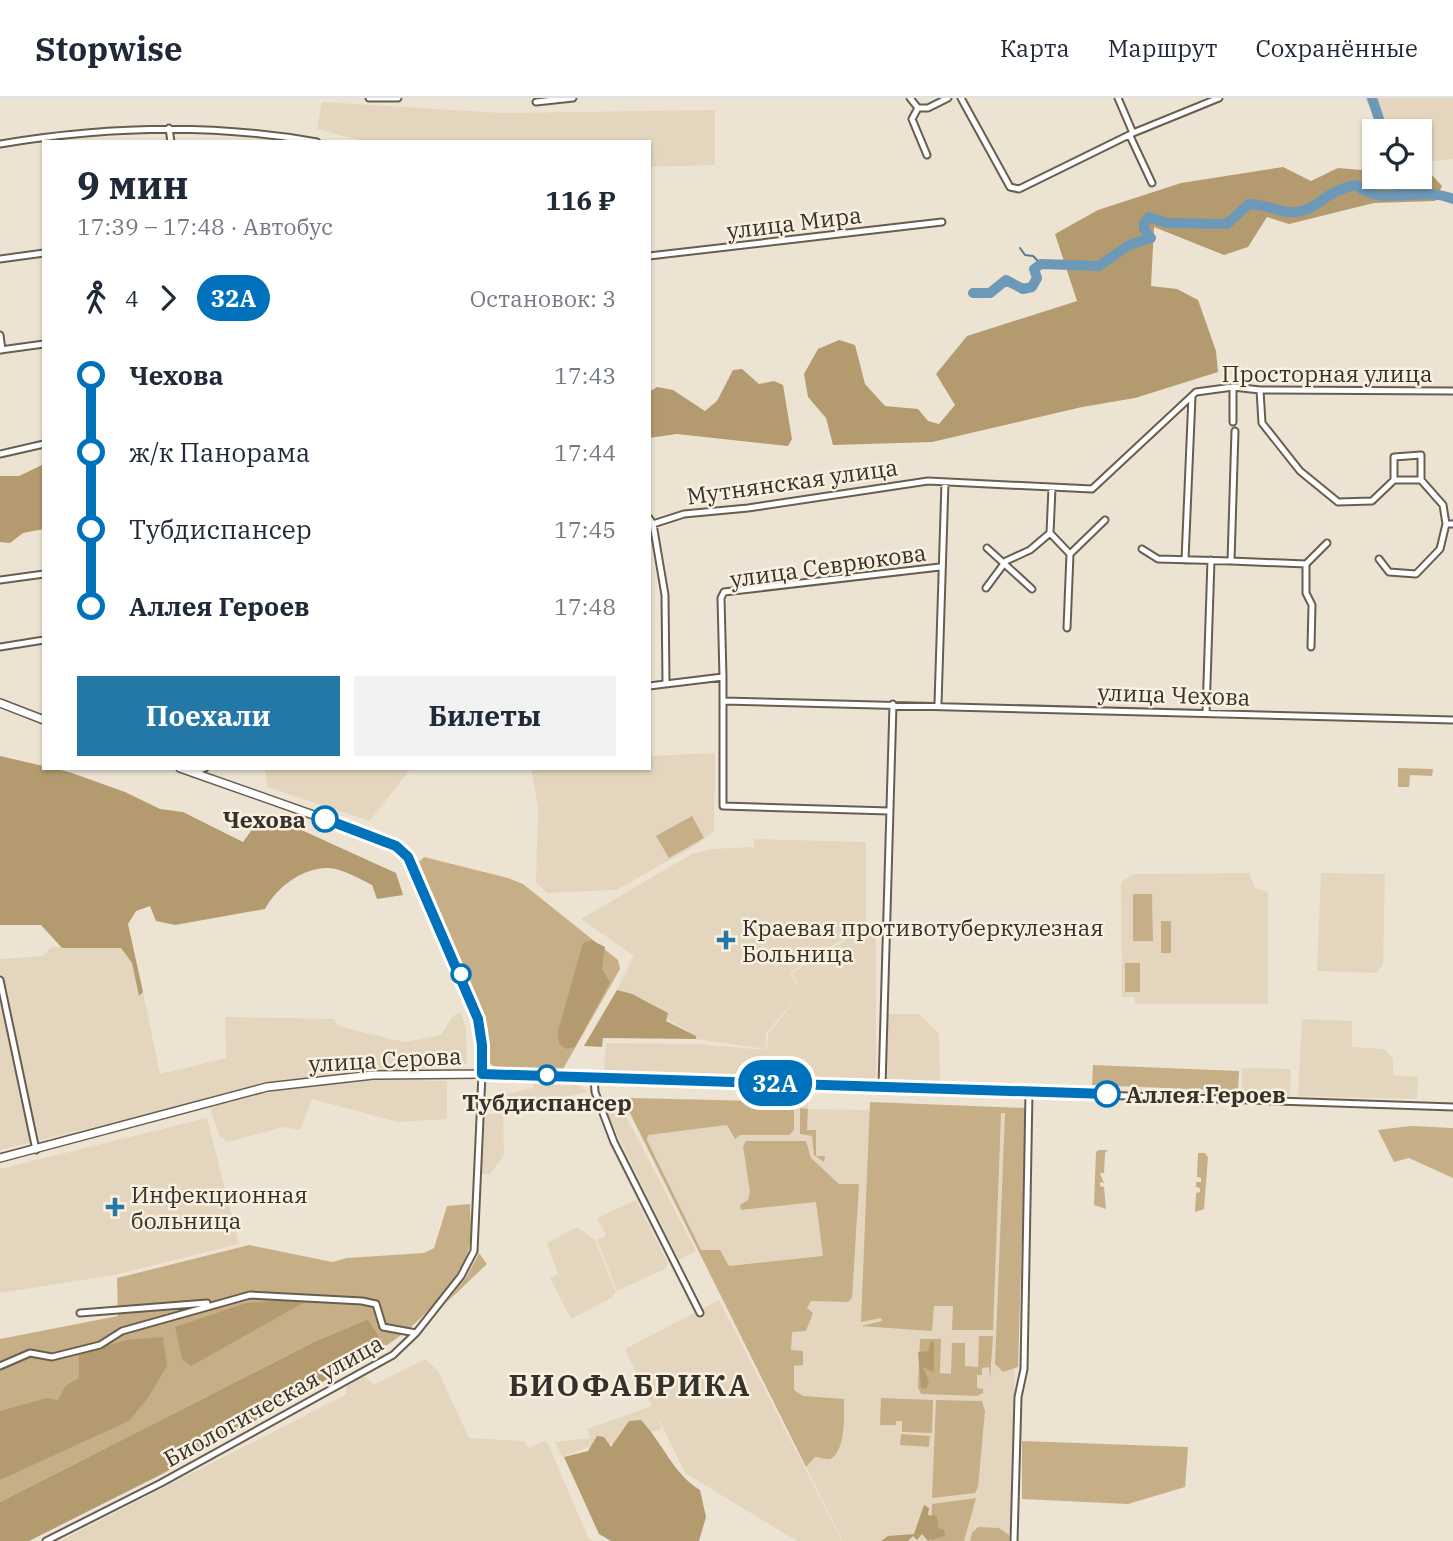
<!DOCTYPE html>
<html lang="ru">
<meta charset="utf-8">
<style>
body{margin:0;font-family:"IBM Plex Serif",serif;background:#f2f2f3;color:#1f2937;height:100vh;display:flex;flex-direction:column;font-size:26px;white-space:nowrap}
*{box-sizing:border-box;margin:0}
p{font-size:23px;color:#747a83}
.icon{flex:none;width:38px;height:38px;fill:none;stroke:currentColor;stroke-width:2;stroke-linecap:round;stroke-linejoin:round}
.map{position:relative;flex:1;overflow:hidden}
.panel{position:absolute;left:42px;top:42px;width:609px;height:630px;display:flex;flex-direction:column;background:#fff;border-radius:0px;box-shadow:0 2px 5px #0004}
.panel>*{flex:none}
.badge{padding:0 14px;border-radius:23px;font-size:24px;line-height:46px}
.buttons{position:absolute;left:1362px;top:21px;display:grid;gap:14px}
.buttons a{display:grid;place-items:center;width:70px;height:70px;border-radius:0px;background:#fff;box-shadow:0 2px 5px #0004;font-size:35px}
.map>.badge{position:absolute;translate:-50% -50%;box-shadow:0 0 0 4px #fff}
.legs{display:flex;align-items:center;gap:10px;height:77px;padding:0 35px;font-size:23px}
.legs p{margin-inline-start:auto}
.summary{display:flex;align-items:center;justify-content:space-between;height:119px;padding:0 35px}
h1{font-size:38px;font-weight:700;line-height:52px}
.action{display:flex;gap:14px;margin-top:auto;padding:14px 35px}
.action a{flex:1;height:80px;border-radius:0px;background:#2478a8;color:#fff;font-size:28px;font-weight:700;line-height:80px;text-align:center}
.action a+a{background:#f2f2f3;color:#1f2937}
ul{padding:0 35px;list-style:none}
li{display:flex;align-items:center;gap:24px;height:77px;font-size:26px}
li i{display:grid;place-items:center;width:10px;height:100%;margin:0 9px;background:currentColor}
li i::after{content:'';width:18px;height:18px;margin:-9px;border:5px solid;border-radius:50%;background:#fff}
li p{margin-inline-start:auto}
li:first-child i{background:linear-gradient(#0000 50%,currentColor 0)}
li:last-child i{background:linear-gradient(currentColor 50%,#0000 0)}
header{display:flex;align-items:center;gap:42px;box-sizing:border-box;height:98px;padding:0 35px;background:#fff;border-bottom:2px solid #e0e1e3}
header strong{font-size:33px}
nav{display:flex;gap:38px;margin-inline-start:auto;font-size:24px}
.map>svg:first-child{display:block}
</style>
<header>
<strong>Stopwise</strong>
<nav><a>Карта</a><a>Маршрут</a><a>Сохранённые</a></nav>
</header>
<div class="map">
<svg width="1453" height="1443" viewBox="0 0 1453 1443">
<rect width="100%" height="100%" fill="#ede3d2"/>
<!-- built -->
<path fill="#e4d6be" d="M1364 0H1453V61L1419 65V33H1386Z
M322 4 501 15 715 12V67L649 69V44H366L317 31Z
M715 655 714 733 693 749 616 792 547 795 536 784 538 710 531 670H649V658Z
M265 670H411L370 723 267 689Z
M754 741 866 744V826L790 875 802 894 792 875 866 829 876 826V979L870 984 604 975 606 945 696 946 767 952 768 936 801 895 766 935V951L696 941V938L617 892 634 858 581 821 692 756 712 751 754 749Z
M1249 775 1255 790 1268 794V906H1135V899H1122L1121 784 1134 776Z
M1321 775 1385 776 1383 867 1376 875 1317 873Z
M51 849 121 850 132 865 139 897 143 894 160 976 226 960 225 919 334 921 336 926 345 930 404 944 441 937 453 918 461 914 466 932 467 964 463 967 285 982 0 1052V861L43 858Z
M887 916H919L939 935 940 984 885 982Z
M1302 921 1352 923V949L1384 951 1393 961V977L1418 979 1417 1001 1298 998Z
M1242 970 1291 971 1290 998 1242 996Z
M367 981 447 983V1021L398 1024 312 1001 300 1032 283 1029 228 1044 220 1039 209 1007 274 993Z
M533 986 579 987 588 994 503 1010 504 1057 490 1076H481L483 1017 498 1016 494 999 533 990Z
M616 999 696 1153 679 1162 602 1006Z
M627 1000 808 1004V1011L1022 1014 1010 1443H843L624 1003Z
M207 1020 239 1146 114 1177 0 1195V1071Z
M636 1102 668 1165 665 1171 617 1193 597 1142 606 1138 597 1120Z
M577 1129 595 1142 616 1194 611 1200 571 1221 550 1180 558 1176 547 1145Z
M719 1202 842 1443H797L685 1375 655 1313 662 1331 608 1347 605 1343 562 1359 555 1344 590 1340 587 1331 652 1308 625 1251Z
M425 1261 438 1273 469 1340 524 1343 528 1350 544 1343 548 1346 588 1439 593 1443H60L347 1296 346 1289 364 1278 374 1287Z"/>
<!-- green -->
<path fill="#c6af87" d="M1398 670 1433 671 1432 678 1410 677 1409 689H1398Z
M692 718 704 740 669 760 656 738Z
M424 759 508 780 523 786 618 862 620 871 563 971 495 969 489 965 488 931 419 764Z
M1133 796H1152L1153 843H1133Z
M1161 823H1171V855H1161Z
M1125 865H1140V894H1125Z
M1093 967 1239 973 1238 993 1092 987Z
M627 1000 790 1004V1010H794V1032L789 1037H740L735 1041 727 1027 648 1037 647 1042 701 1152H720L729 1168 823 1158 816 1104 741 1112 740 1107 748 1102 750 1094 743 1048 746 1043H806L811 1060 839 1086H859L852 1200 848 1204 811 1203 807 1210 813 1215 806 1233 792 1234 791 1252 803 1253V1267L794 1268V1292L803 1298 844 1301C844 1317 846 1350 832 1360 828 1363 820 1359 815 1359L806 1369 624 1003Z
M870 1004 1026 1010 1018 1269 1003 1274 995 1266 1005 1015H1001L993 1232H952L953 1208H934L932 1233 861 1228 882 1223 881 1220 861 1224Z
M800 1010 808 1011 807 1032H816V1058H825L824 1064 814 1057 812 1038 800 1036Z
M1410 1028 1453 1030V1080L1409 1060 1394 1064 1378 1032Z
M1099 1052H1108L1105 1055 1104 1075H1100L1104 1085 1100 1084V1088L1104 1089 1106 1111 1094 1107 1096 1054Z
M1198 1055H1205L1208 1059 1204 1111 1195 1114 1196 1095 1200 1094V1090L1196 1089V1084H1201V1080L1197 1079Z
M470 1106C470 1120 473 1137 469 1150 460 1183 414 1232 385 1248L368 1221 318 1242 0 1404V1241L118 1218 117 1180 249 1147 332 1164 347 1160 424 1155 434 1150 447 1108Z
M479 1155 487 1166 446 1205 467 1178Z
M979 1238H993L990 1281 989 1269 982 1270V1277H977V1290L983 1291V1295L977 1298 921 1296 918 1289 920 1241H941L940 1275 951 1276 952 1245H965V1268L978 1269Z
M881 1300 933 1302 932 1335 902 1334V1323H896V1327H880Z
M936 1302 982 1303 985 1313 978 1389 975 1395 932 1400Z
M901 1336 930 1338 929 1349 900 1347Z
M1022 1343 1188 1349 1185 1389 1128 1406 1022 1401Z
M976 1400 964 1443H931L932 1406Z
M978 1429 999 1430 1009 1437V1443H970L972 1435Z"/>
<!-- forest -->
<path fill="#b49b6f" d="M1283 69 1311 83 1338 70 1374 73V79L1431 76 1442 88 1435 103 1374 105 1289 126 1267 119 1248 149 1224 157 1154 129 1151 188 1177 191 1198 202 1216 253 1218 274 1135 300 1082 309 932 344 833 347 826 320 808 299 804 276 818 251 839 242 855 247 865 286 885 308 918 311 928 323 939 326 955 307 936 276 967 238 1077 203 1055 136 1098 112 1181 85Z
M742 271 759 286 774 283 783 287 792 341 788 348 677 336 649 340V294L657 289 673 292 705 313 717 303 733 272Z
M44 366V431L23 435 10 445 0 444V378H19Z
M0 658 69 674 125 694 160 711 183 714 243 744 264 715 396 775 403 797 377 801 372 787C360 781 343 771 329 770 303 769 277 789 265 811L175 827 156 823 150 808 136 813 128 826 143 894 139 898 132 865 121 850H62L41 827H0Z
M591 842 605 849 602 871 610 884 575 949 567 951 559 946 558 933 583 845Z
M617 892 632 896 668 915 666 923 696 938V941L603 940 602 949 584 948Z
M312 1200 191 1268 182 1261 175 1229 246 1205Z
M368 1221 385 1248 164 1375 29 1443H0V1404L318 1242Z
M163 1239 167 1268 147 1301 129 1323 0 1382V1313L47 1300 58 1302 66 1287 79 1280V1256L126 1242Z
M931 1243 934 1244V1270L933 1274 923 1269 929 1284 926 1291 921 1290 918 1254 928 1253Z
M641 1322C663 1345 673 1376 700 1392L706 1419 699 1443H611L599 1436 564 1359 588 1353 597 1338 604 1339 611 1349 629 1323Z
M924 1407 929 1410 928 1417 937 1418 938 1430 944 1432 945 1438 928 1443 922 1436 917 1442 913 1438 908 1443H881L888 1438 914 1436Z"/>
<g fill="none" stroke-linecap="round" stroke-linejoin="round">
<!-- stream -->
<path stroke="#5c7a8e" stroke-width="2" d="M1020 150 1025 157 1033 158 1041 166"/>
<!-- river -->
<path stroke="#6c99b8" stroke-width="10" d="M1372 0 1381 27 1378 33
M1392 79 1402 96
M973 195H990L1006 182 1023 191 1032 189 1037 180 1034 171 1041 166 1099 168 1129 147 1151 140 1144 131V125L1149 119 1167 125 1227 126 1249 106C1268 106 1283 118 1302 113 1321 108 1327 92 1356 87 1382 110 1421 87 1453 101"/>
<defs>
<path id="minor" d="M369 0H398
M910 0 918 10 912 21 927 57
M961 0 1010 89 1019 91 1133 35 1219 0
M1118 0 1133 35
M536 4 573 0
M918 10H928L948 0
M169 30 171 44
M1130 38 1152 85
M0 46C107 28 211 25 317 44
M649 158 942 124
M0 161 44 155
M0 237 2 252
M0 252 44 246
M1233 289V324
M1260 292 1262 325 1300 373 1338 404 1372 403 1394 382H1421V357L1394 359V382
M0 356 44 346
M1421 382 1443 407 1446 426H1453
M649 420 653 426 684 416 748 410 928 383 1092 391 1196 294 1233 289 1260 292 1453 293
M649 428 653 426 665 497 666 585
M1050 435 1070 456 1067 530
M987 450 1032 491
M1142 451 1158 461 1231 463 1235 333
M1070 456 1105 422
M1379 461 1389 474 1416 476 1440 451 1446 426
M1185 462 1192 298
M1231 463 1306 466 1327 445
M1306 466V495L1312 507 1311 549
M0 482 44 476
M986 490 1006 463 1030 452 1050 435 1052 390
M0 549 44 542
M723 579 721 500 724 494 940 469
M649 588 723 579V708L889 713
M723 603 1453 622
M938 606 945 384
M1206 615 1211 462
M193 675 205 670
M0 882 36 1052
M594 978 595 994 614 1044 700 1215
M882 988 893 606
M80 1215 207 1205
M0 1268 30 1255 52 1259 100 1247 122 1233 250 1197 362 1203 376 1206 383 1229 416 1235
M46 1443 161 1385 393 1257 416 1235 461 1178 474 1153 482 976 1453 1009
M1014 1443 1018 1299 1024 1271 1029 994"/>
<path id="major" d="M0 605 44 622
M0 1060 267 989 373 977 482 976V947L478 921 431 807 403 752 373 738 180 670"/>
</defs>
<!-- minor casing -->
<use href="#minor" stroke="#675e50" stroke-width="9"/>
<!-- major casing -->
<use href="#major" stroke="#675e50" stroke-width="10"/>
<!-- minor -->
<use href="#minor" stroke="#fff" stroke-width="5"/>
<!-- major -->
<use href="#major" stroke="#fff" stroke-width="7"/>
</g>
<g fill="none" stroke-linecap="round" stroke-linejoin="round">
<defs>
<path id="line-1" d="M325 721 396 748 408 759 478 921 482 947V976L1107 996"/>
</defs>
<!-- line-1 casing -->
<use href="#line-1" stroke="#fff" stroke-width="16"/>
<!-- line-1 -->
<use href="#line-1" stroke="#0072bc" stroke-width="10"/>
</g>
<!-- markers -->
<g fill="#fff" stroke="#0072bc" stroke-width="3.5">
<circle cx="325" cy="721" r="12"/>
<circle cx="461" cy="876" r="9"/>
<circle cx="547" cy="977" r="9"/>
<circle cx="1107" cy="996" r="12"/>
</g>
<g fill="#2478a8" stroke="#faf0df" stroke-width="2.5">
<path d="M722.5 831.5h7v7h7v7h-7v7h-7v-7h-7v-7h7z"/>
<path d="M111.5 1098.5h7v7h7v7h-7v7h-7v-7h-7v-7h7z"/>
</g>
<g text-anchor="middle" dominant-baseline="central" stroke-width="5" stroke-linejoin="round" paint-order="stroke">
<!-- street labels -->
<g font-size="23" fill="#35312b" stroke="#faf0df">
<text transform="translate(794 124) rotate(-7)">улица Мира</text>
<text x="1327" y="275">Просторная улица</text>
<text transform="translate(792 383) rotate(-8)">Мутнянская улица</text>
<text transform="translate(828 467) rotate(-8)">улица Севрюкова</text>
<text transform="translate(1174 596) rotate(2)">улица Чехова</text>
<text transform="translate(385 961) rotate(-3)">улица Серова</text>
<text transform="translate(273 1302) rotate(-29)">Биологическая улица</text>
</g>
<!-- stop labels -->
<g font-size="23" font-weight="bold" fill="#35312b" stroke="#faf0df" text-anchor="end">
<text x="306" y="721">Чехова</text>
<text x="1126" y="996" text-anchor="start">Аллея Героев</text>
<text x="547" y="1004" text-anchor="middle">Тубдиспансер</text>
</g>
<!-- poi labels -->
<g font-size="23" fill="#35312b" stroke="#faf0df" text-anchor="start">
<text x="742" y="829">Краевая противотуберкулезная<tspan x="742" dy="26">Больница</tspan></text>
<text x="131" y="1096">Инфекционная<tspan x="131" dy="26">больница</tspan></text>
</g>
<!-- district labels -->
<g font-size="30" font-weight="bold" letter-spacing="2" fill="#35312b" stroke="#faf0df">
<text x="630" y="1286">БИОФАБРИКА</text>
</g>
</g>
</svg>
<div class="buttons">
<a><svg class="icon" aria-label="locate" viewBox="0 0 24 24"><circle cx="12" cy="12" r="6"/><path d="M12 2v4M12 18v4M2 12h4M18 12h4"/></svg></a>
</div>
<b class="badge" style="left:775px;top:985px;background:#0072bc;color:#fff">32A</b>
<section class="panel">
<div class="summary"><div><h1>9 мин</h1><p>17:39 – 17:48 · Автобус</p></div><b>116 ₽</b></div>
<div class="legs"><svg class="icon" aria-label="walk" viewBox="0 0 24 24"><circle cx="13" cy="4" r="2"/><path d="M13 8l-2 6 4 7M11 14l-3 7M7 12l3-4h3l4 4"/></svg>4<svg class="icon" aria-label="forward" viewBox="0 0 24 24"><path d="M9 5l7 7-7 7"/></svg><b class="badge" style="background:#0072bc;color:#fff">32A</b><p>Остановок: 3</p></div>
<ul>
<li><i style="color:#0072bc"></i><b>Чехова</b><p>17:43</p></li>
<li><i style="color:#0072bc"></i><span>ж/к Панорама</span><p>17:44</p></li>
<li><i style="color:#0072bc"></i><span>Тубдиспансер</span><p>17:45</p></li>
<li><i style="color:#0072bc"></i><b>Аллея Героев</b><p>17:48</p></li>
</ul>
<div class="action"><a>Поехали</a><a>Билеты</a></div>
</section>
</div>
